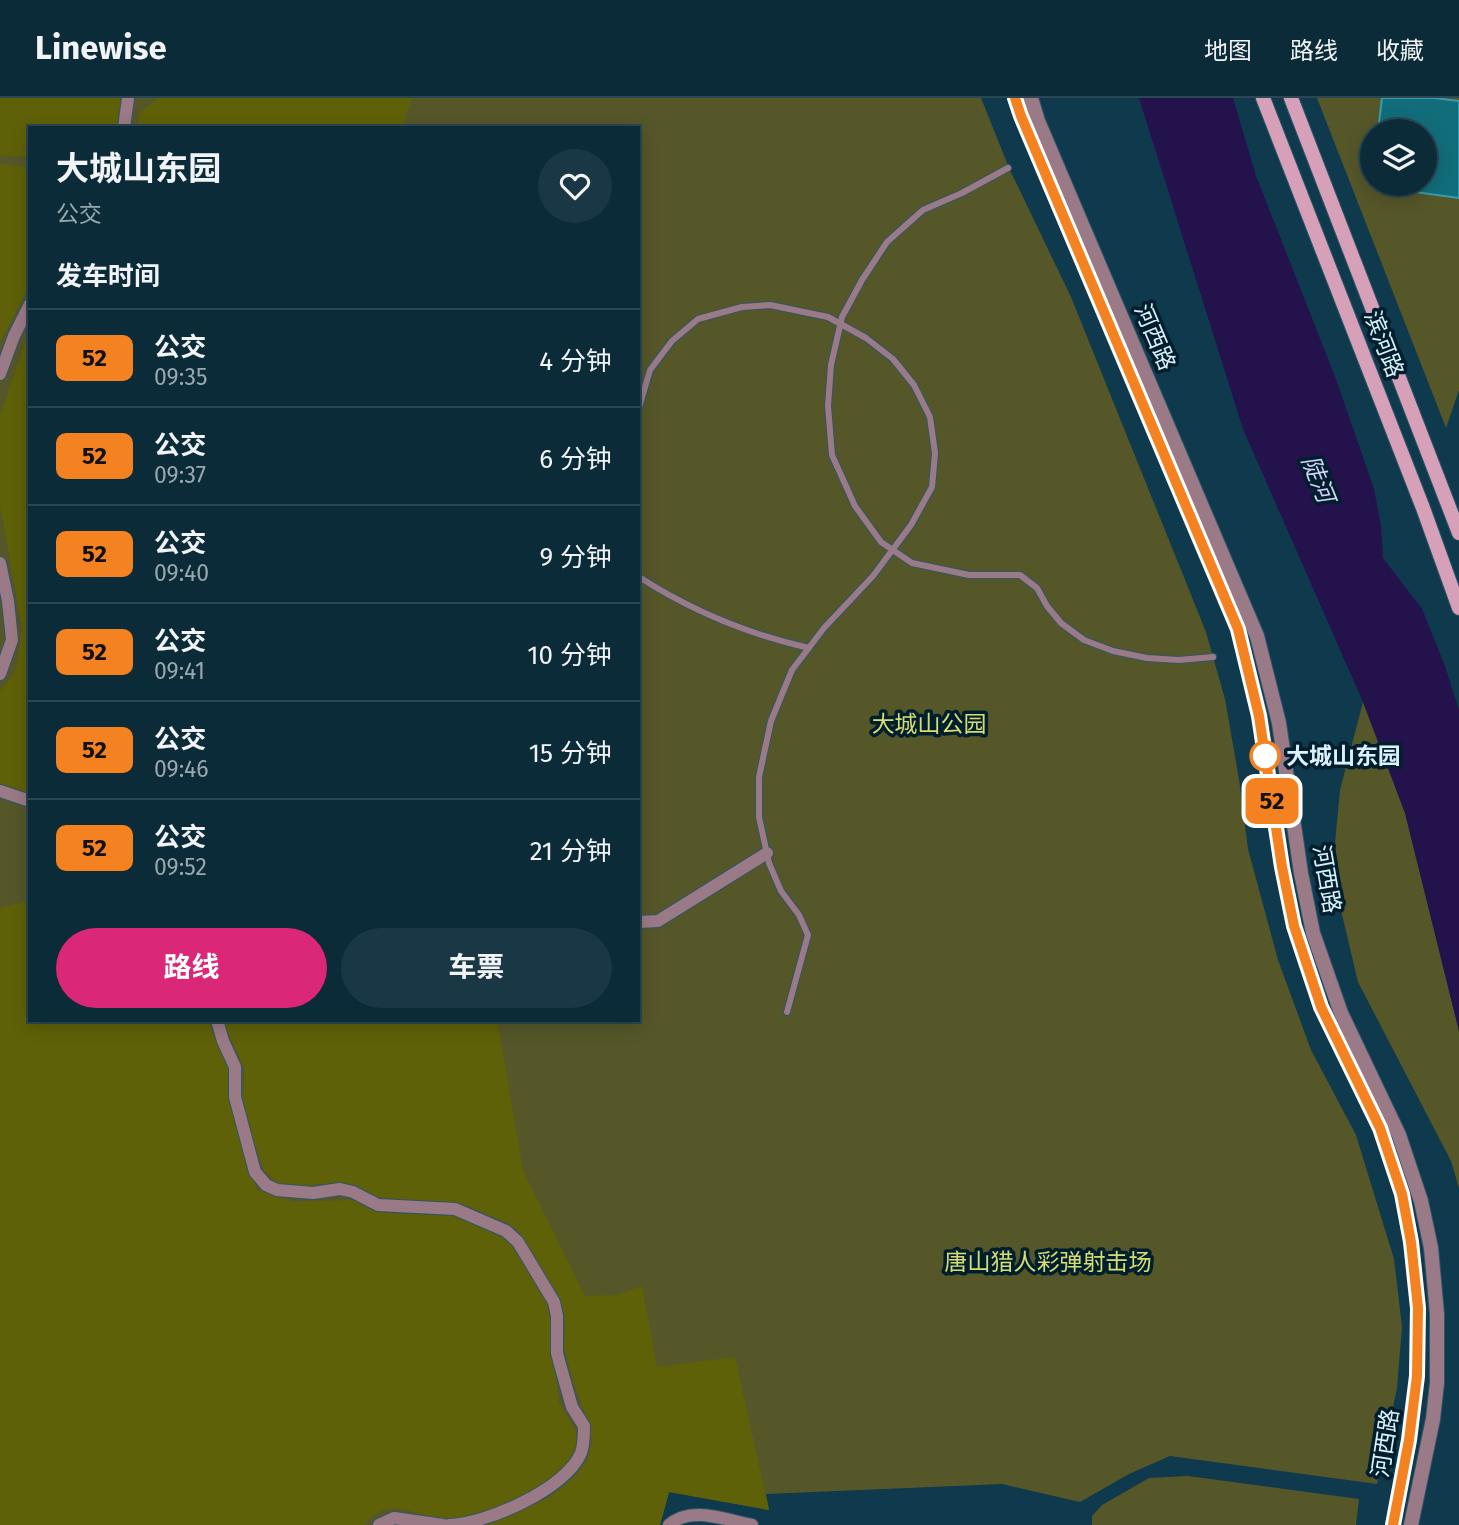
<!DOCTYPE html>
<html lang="zh">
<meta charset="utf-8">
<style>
body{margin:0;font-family:"Fira Sans","Noto Sans SC",sans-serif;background:#193744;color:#f1f3f6;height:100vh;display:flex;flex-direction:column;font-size:26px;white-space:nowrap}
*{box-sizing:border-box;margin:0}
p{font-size:23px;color:#9aa7ae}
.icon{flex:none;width:38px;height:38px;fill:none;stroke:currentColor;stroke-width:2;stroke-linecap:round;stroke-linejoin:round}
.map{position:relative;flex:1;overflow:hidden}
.side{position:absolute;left:28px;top:28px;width:612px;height:896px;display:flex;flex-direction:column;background:#0b2b39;border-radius:0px;box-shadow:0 4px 18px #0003,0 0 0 2px #2b4753}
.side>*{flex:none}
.badge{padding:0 14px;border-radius:10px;font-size:24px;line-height:46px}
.controls{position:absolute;left:1360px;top:21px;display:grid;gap:14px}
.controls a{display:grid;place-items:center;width:77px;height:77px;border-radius:50%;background:#0b2b39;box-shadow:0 4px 18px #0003,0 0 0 2px #2b4753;font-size:35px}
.map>.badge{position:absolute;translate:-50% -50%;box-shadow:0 0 0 4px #fff}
h2{padding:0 28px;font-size:26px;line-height:63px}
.round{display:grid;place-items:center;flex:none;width:74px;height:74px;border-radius:37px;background:#193744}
.headline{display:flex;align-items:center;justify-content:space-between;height:119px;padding:0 28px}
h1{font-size:33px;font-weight:700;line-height:52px}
.action{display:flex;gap:14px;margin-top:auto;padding:14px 28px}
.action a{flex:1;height:80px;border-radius:42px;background:#db2777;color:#fff;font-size:28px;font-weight:700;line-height:80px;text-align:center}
.action a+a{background:#193744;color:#f1f3f6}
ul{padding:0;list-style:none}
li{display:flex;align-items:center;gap:21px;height:98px;padding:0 28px;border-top:2px solid #2b4753}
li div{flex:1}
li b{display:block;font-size:26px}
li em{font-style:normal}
li .badge{min-width:77px;font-weight:700;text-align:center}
header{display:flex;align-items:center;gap:42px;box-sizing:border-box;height:98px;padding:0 35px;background:#0b2b39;border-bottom:2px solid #2b4753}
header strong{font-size:33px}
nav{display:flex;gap:38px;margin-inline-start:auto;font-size:24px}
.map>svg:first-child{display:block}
</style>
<header>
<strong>Linewise</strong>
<nav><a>地图</a><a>路线</a><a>收藏</a></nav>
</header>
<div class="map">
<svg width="1459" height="1427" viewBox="0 0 1459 1427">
<rect width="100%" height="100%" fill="#0f394c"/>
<!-- green -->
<path fill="#555729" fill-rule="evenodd" d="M0 0H981L1009 70 1071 199 1206 534 1225 601 1239 681 1248 751 1278 862 1311 952 1356 1037 1394 1161 1402 1229 1397 1290 1377 1386 1170 1358 1129 1376 1080 1404 1002 1386 766 1396 769 1412 669 1394 660 1427H0ZM30 30H639V922H30Z
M1317 0H1459V292L1446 330ZM1372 33H1424V86H1372Z
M1363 604 1405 715 1459 933V1090L1451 1063 1358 884 1341 812 1335 745 1340 692Z
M1188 1378 1359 1401 1356 1427H1092V1418L1102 1407 1149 1380Z"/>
<!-- forest -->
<path fill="#5f6108" d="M0 0H123L117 30H30V59L0 57Z
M159 0H412L402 30H136L140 14Z
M0 66 30 69V187L0 244Z
M30 231V695L0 686V593L16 572 22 529 0 407V318Z
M30 803V922H210V928L228 968 230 1000 257 1092 293 1104 352 1102 384 1115 454 1118 500 1135 512 1147 545 1201 549 1215 559 1304 576 1334 578 1351C565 1367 553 1382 535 1393 523 1401 462 1425 448 1423 414 1419 393 1394 363 1427H0V810Z
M222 922H497L523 1072 585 1198 617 1197 642 1188 657 1269 735 1259 769 1412 669 1394 660 1427H484L549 1400 577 1376 586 1363 592 1344 589 1326 571 1278 564 1248 565 1228 563 1210 519 1134 506 1124 466 1108 438 1103 392 1101 375 1098 355 1087 335 1085 294 1088 278 1085 264 1072 250 1035 243 1000 245 972Z"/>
<!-- water -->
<path fill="#23124c" d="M1139 0H1233L1256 78 1336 281 1374 391 1381 428 1383 460 1422 511 1445 568 1459 612V933L1405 715 1363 604 1243 331Z"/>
<!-- building -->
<path fill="#126d7b" stroke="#399cac" stroke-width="2" d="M1382 0H1434L1459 3V100L1371 88 1372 78V86H1424V33H1378Z"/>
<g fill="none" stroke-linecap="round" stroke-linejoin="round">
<defs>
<path id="service" d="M1008 70 962 95 923 112 887 144 862 182 842 219 831 267 828 308 832 357 855 408 881 444 912 465 969 477H1020L1037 490 1047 508 1061 525 1084 542 1113 553 1147 560 1179 562 1213 559
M639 310 650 272 672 243 698 221 742 209 770 207 828 219 866 240 893 261 914 287 930 319 935 355 932 389 911 427 873 478 824 530 792 572 771 623 759 679V719L769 765 781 793 799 817 808 837 787 914
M639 479C692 513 747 536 809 550"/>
<path id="minor" d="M124 30 128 0
M0 276 14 238 30 206
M0 465 8 503 12 542 0 576
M0 693 30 703
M639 824 658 823 767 755
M217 922 223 943 235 969V999L255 1074 266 1087 277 1092 313 1095 340 1091 353 1094 378 1107 455 1111 506 1133 518 1144 554 1204 557 1218V1255L561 1270 572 1309 584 1328C584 1337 584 1346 581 1355 566 1391 486 1426 449 1427
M379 1427 394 1420 443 1427
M669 1427C691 1407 726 1422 752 1427"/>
<path id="tertiary" d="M1015 0 1021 18 1238 532 1260 618 1282 769 1294 828 1321 909 1380 1030 1402 1096 1411 1144 1418 1210 1417 1278 1409 1342 1393 1427
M1031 0 1038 23 1257 538 1279 625 1301 775 1313 835 1341 915 1399 1037 1421 1103 1431 1150 1437 1216V1285L1433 1321 1411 1427"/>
<path id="secondary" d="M1263 0 1423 410 1459 510
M1291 0 1459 435"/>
</defs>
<!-- service casing -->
<use href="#service" stroke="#305668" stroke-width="8"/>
<!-- minor casing -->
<use href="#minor" stroke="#305668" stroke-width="14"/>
<!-- tertiary casing -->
<use href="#tertiary" stroke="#305668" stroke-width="16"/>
<!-- secondary casing -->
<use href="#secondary" stroke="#305668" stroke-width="16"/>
<!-- service -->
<use href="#service" stroke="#9b7a88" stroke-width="6"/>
<!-- minor -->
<use href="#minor" stroke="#9b7a88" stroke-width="12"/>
<!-- tertiary -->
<use href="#tertiary" stroke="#9b7a88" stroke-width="14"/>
<!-- secondary -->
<use href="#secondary" stroke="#d6a1b8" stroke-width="14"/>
</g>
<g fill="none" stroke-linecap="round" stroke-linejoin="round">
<defs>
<path id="line" d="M1015 0 1021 18 1238 531 1259 618 1282 769 1294 828 1321 909 1380 1030 1402 1096 1411 1144 1418 1210 1417 1278 1409 1342 1393 1427"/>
</defs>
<!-- line casing -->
<use href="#line" stroke="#fff" stroke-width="16"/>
<!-- line -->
<use href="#line" stroke="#f58220" stroke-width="10"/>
</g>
<!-- markers -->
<circle fill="#fff" stroke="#f58220" stroke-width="3.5" cx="1265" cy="658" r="14"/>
<g text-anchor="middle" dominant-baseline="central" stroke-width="7" stroke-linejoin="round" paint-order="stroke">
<!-- street labels -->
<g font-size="23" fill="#dcf1fd" stroke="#001f2e">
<text transform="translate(1155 239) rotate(67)">河西路</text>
<text transform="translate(1384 246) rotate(69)">滨河路</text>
<text transform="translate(1327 781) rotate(80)">河西路</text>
<text transform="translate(1385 1345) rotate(-81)">河西路</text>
</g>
<!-- park labels -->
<g font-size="23" fill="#d8dc71" stroke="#001f2e">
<text x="929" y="626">大城山公园</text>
<text x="1048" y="1164">唐山猎人彩弹射击场</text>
</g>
<!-- stop labels -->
<g font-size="23" font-weight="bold" fill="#dcf1fd" stroke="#001f2e" text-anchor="start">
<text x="1286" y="658">大城山东园</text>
</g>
<!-- water labels -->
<g font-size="24" font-style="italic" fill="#d5d1f7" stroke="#001f2e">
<text transform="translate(1318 381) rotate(68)">陡河</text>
</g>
</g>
</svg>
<div class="controls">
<a><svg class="icon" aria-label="layers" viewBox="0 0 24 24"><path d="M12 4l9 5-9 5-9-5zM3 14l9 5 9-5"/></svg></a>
</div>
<b class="badge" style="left:1272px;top:703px;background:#f58220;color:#111">52</b>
<section class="side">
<div class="headline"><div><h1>大城山东园</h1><p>公交</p></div><a class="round"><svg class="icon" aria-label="heart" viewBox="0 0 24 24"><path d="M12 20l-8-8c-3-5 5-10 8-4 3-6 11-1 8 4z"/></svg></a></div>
<h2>发车时间</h2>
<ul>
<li><span class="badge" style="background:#f58220;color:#111">52</span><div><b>公交</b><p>09:35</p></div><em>4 分钟</em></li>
<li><span class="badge" style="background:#f58220;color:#111">52</span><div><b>公交</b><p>09:37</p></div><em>6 分钟</em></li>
<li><span class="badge" style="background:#f58220;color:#111">52</span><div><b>公交</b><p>09:40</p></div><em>9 分钟</em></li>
<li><span class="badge" style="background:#f58220;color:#111">52</span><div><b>公交</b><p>09:41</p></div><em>10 分钟</em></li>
<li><span class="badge" style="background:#f58220;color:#111">52</span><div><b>公交</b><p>09:46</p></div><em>15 分钟</em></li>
<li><span class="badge" style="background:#f58220;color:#111">52</span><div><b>公交</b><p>09:52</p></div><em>21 分钟</em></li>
</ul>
<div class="action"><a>路线</a><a>车票</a></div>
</section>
</div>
